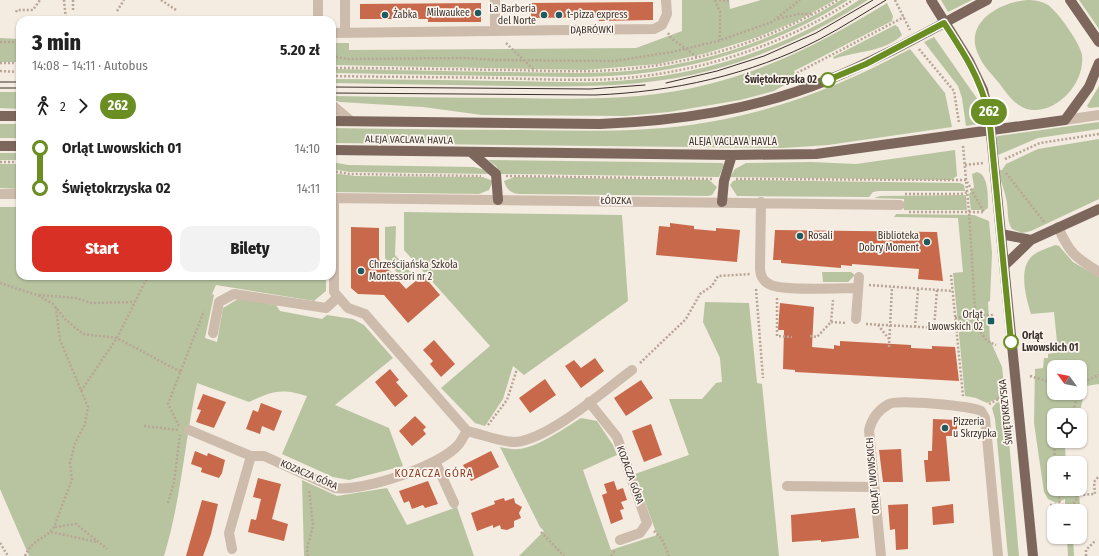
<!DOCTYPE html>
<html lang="pl">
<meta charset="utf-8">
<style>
body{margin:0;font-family:"Fira Sans Condensed",sans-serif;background:#f2f2f2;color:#222;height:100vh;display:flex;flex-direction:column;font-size:15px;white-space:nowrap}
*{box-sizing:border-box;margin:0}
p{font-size:13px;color:#767676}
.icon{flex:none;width:22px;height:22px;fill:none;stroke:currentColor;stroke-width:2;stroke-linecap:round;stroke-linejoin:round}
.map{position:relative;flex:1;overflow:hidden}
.drawer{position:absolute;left:16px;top:16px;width:320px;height:264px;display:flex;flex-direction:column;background:#fff;border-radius:12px;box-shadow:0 1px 3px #0004}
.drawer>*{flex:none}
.badge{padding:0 8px;border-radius:13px;font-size:14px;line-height:26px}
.needle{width:26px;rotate:302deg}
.controls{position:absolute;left:1047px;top:360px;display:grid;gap:8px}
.controls a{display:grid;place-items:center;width:40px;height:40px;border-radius:8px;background:#fff;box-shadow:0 1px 3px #0004;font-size:20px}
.map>.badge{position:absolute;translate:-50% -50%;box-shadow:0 0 0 2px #fff}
.legs{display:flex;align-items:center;gap:6px;height:44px;padding:0 16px;font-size:13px}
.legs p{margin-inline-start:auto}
.overview{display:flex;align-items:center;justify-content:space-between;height:68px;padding:0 16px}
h1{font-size:22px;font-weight:800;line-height:30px}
.cta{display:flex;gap:8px;margin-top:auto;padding:8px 16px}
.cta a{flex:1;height:46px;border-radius:12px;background:#d93025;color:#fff;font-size:16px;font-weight:800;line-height:46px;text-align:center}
.cta a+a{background:#f2f2f2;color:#222}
ul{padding:0 16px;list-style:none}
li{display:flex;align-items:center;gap:14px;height:40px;font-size:15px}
li i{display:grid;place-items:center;width:6px;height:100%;margin:0 5px;background:currentColor}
li i::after{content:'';width:10px;height:10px;margin:-5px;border:3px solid;border-radius:50%;background:#fff}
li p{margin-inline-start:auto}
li:first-child i{background:linear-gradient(#0000 50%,currentColor 0)}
li:last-child i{background:linear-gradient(currentColor 50%,#0000 0)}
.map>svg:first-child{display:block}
</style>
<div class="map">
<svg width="1099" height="556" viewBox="0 0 1099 556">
<rect width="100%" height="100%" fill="#f4ebe1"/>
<!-- green -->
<path fill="#b8c4a0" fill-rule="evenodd" d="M682 0H729L730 9 761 0H835L797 21 758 37 707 53 658 64 585 70 332 65V43H349V50L636 48 682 31Z
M841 0H848C777 45 695 71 611 76 573 78 534 76 496 76 441 75 387 74 332 73L333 69C389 70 444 71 500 72 538 72 577 74 615 72 695 67 773 42 841 0Z
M859 0H868C819 31 768 55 712 70 645 88 578 87 510 86 451 85 391 84 332 83V79C388 79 443 80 499 81 532 81 566 83 599 82 691 79 782 51 859 0Z
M941 0H972L948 12Z
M1027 0C1034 0 1042 1 1048 5 1058 12 1080 43 1082 55 1085 81 1061 109 1036 110 1018 111 1008 95 999 83 992 74 983 66 979 56 962 23 1000 2 1027 0Z
M1079 0H1099V29Z
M887 3 893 16 892 21 794 71 797 78 774 91 740 100 669 112 625 116 482 115 423 107 340 102 332 99V96C392 97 453 98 513 98 579 99 644 101 709 84 774 68 830 38 887 3Z
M895 25 898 27 902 35C885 52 856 51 834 59L833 57Z
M934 37 978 100 983 113 985 123 966 126 962 98 958 86 924 42Z
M0 38 20 39V62H0Z
M910 49 945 93 952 127 828 145 783 148 332 143V128C395 129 459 130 522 130 585 131 647 133 709 122 781 110 847 83 910 49Z
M1099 86V107L1089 108 1087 106Z
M0 92H20V109L0 108Z
M1099 122V129L1038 138 998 155 996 138 998 136Z
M0 124H20V138H0Z
M1099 139V199L1031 231 1022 233 1012 229C1006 221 1009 208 1006 198 1004 188 1000 181 999 170H1002L1006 164 1038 149Z
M955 150 957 176 951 180 730 177 735 169 746 163 811 162 856 164Z
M0 153H20V160H0Z
M488 160 722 163 724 165 719 177 501 174 496 166Z
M332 162 348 165 474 167 485 170 490 174 349 172 332 169Z
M0 164H20V189L0 188Z
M977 172C989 175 988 198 988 208L985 210H971L969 194 974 187 972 174Z
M332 173 355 176 483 177 493 181 489 190 479 194 332 192Z
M514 177 709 180 717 187 712 195 707 196 519 194C511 193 506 189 504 181Z
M737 180 960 183 964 185 965 191H878L873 192 869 197 737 196 730 185 733 181Z
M966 195 967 210H904V199L874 198 880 196Z
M0 207H20V276H326V291L314 301 216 285 212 294 214 295 205 338 217 342 223 308 238 299 276 305 280 311 322 319 327 315 353 319 364 325 393 358 335 405 389 428 403 466 349 480 333 477 282 454 307 396C280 388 273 391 249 402L197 383C185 440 181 500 164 556H29L0 489Z
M404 212 622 215 628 301 524 375 513 366 503 399 485 426 475 423 441 388 490 346 404 250Z
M896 214 974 215 989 221 992 253 990 301 988 302 990 340 1002 367 1005 396 987 403 976 398 965 396 953 273 963 272 958 218 894 217Z
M396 226 395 255 413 275 405 282 385 258V227Z
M1055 245 1059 246 1073 262 1099 277V384L1086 386 1079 415H1054V441H1075V446L1065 447 1066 463H1054V489H1068L1069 493 1079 492 1082 531H1080V511H1065V499L1056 503 1048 499 1044 492 1034 423 1035 369 1043 368 1044 358H1048V354L1058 352 1054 312 1031 314C1026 298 1018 269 1032 256 1038 251 1048 248 1055 245ZM1054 367H1080V393H1054Z
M822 272H851L855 275 848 282H823Z
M705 302 749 303 757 383 762 384 779 556H519L544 531 540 527 500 447C506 448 513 450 519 449 538 447 565 428 581 418L597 421 613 445 617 455 583 470 611 550 657 535 635 474 689 455 669 399H702L716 383 722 382 720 358 703 322Z
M1002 401 1006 406 1019 556H1008L995 419 992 408 996 403Z
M302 480 337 496 387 488 407 525 457 507 474 556H304Z
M1067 537H1073L1074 556H1068Z"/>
<!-- building -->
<path fill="#c8694b" d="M653 2V20L599 21 598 17 531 18V3Z
M481 3V22H428V19H360V4Z
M670 223 694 226V229L716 231V228L740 230 737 262 656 255 659 226 670 227Z
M351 227 379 228V259L406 289 423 275 440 295 408 323 384 295 358 294 351 288Z
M775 230 937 232 943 281 918 279 919 269 852 264V266L841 265V268L781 263V260H773Z
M780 303 814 307 812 347 834 349V345L840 346V341L911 345V348L932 349V346L955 347 959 381 795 372V370L783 369 784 330H778Z
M434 340 455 364 441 377 430 364 433 361 423 350Z
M595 358 604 371 581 388 565 366 574 360 581 368Z
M390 369 399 380 396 382 408 396 395 407 375 382Z
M545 379 556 395 530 413 519 398Z
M641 380 653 398 626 416 614 398Z
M203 394 226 402 214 428 196 422 201 410 197 409Z
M261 403 282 411 274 431 262 426 260 434 246 429 253 410 258 412Z
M415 416 426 427 423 430 426 434 412 446 399 431Z
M933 419 957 420V436H946L950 481 926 482 924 460H928V451H932Z
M651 424 662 455 644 462 632 431Z
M901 449 903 482H883L879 450Z
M195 451 207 456 208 453 225 460 222 473 219 478 201 472 202 468 191 464Z
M491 451 499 467 471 481 463 465Z
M258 478 281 484 272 519 288 524 284 541 248 532 251 519 256 520 261 499 253 497Z
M428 481 438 504 425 508 423 505 412 509 409 501 404 503 399 491Z
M614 481 617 490 623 488 627 500 621 502 624 509 620 510 623 519 611 524 602 495 607 493 604 484Z
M504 498 505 501 514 498 515 503 522 507 519 513 521 518 514 521V527L507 530 501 529 500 525 493 528V525L477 531 471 513 495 504 494 501Z
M202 500 218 504 211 534 203 556H186Z
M908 504V549L896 550 895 529 890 530 888 505Z
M953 504 954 523 933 525 932 507Z
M855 508 859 538 821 542V540L792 542 791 515Z"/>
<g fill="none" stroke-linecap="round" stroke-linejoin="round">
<!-- path -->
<path stroke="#b9a596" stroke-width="2.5" stroke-dasharray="2 2" stroke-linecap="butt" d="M64 0 66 20
M73 0V11
M161 0 176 10
M715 0 720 12V40
M719 0 726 1 730 0
M895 0 910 30
M117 11 124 0
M16 12 17 10H33L40 0
M778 19 798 14H812
M668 33 671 38 697 57
M0 42H20
M506 43 534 70
M919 49 954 91 959 123
M332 56 347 59 466 58 497 60 614 61 672 52 718 41 772 22 800 0
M0 63H20
M332 68C388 68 445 69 501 70 538 70 576 73 613 70 693 65 769 41 838 0
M0 71 20 72
M797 73 904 17
M332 76C387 77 441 77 496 78 535 79 575 81 614 79 699 73 782 46 853 0
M963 146 969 212 976 326 987 341 996 345
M1005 159 1040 143 1099 134
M0 162H20
M965 165 983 163
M332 171 350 174 481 176
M1006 173 1045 223
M506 176 713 179
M736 179 966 180 984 212
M905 194H961L968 192
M909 212H984
M951 275 963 396
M0 283 37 295 53 304 65 319 83 334 117 338 181 372
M869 285 953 291
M756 289 763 378
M39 295 76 298 91 303 135 302
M777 298V336L792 337
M955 318 993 315
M831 322 847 323
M866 324 957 329
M878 325 889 339
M915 327 918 289
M934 328 937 290
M810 336 817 337 831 322 833 300
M889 347 892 287
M640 363 686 319 700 294 712 286 718 276 751 274
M1030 376 1054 383
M1080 389 1084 382 1099 375
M81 391 117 338 148 276
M998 399 1005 390
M989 404 997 400 1007 398
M1072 415 1078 393
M488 425 507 400 517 369
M144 426 179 430
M179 426 168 404 204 311
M1054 441 1055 463
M1058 489 1060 506
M168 503 174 482 180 435
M1050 505H1072L1076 501 1077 495 1095 494 1094 482 1099 476
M55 527 76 524 107 549
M654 531 662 539 669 556
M51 532 97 542
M541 532 564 556
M0 543 8 556
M25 556C33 538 45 540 54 527L72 479 70 463 75 443 85 424 88 407 60 340 56 308
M308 556 307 549 313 526 309 489
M611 556 615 550
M1086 556V550L1096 540"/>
<!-- minor -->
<path stroke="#cdbbac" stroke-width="10" d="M318 0V20
M345 0V33
M495 0V31
M332 33 654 29 662 25 667 14 666 0
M332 105 351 121
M1065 120 1099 115
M0 194H20
M332 198 900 205
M761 202 760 268C760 275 763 282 771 285 783 291 841 288 858 288
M1058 227C1070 254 1075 257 1099 272
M856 319 859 277
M213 333 219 302 234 294 326 308 338 297
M589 402 617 437 647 523 640 533 620 540
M189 430 251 456H264L335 488C362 492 441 466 459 444 462 440 464 435 467 431L365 314 348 308 334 292V198
M467 431C481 434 500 442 515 442 548 440 605 390 632 370
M435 461 454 503
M787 486 874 487
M232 549 229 533 251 456
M881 556 869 430C872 418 878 410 889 404 897 399 971 406 981 411L985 418 988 448 998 556"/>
<!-- major -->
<path stroke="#7d675c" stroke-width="10" d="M931 0 969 61 983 90 989 114 1033 556
M1070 0 1099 42
M0 116H20
M332 121 600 124C678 121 754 110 828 80 883 58 935 27 987 0
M0 146H20
M332 150 732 155 816 154 1065 120 1089 87 1099 63
M472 153 496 174 498 200
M722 202 724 181 732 155
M1001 234 1031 240
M1004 266 1031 240 1099 209"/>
<!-- tram -->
<path stroke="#3b302b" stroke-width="1" d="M0 82H20
M666 83 717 71 764 56 816 33 873 0
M332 87 590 89 645 85
M0 88H20
M332 93 595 95C672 92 751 75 820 39 843 27 864 13 886 0"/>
</g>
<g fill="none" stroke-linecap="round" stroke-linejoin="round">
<defs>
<path id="line-1" d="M828 80 866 64 944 23C965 55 979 76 989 114L1011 342"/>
</defs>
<!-- line-1 casing -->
<use href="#line-1" stroke="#fff" stroke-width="9"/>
<!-- line-1 -->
<use href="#line-1" stroke="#6b8e23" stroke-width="6"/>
</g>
<!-- markers -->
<g fill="#1f5a5e" stroke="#fbf5ee" stroke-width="1.5">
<circle cx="478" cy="13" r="4"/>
<circle cx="385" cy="15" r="4"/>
<circle cx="544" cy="15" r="4"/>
<circle cx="559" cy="15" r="4"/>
<circle cx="800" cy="236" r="4"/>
<circle cx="927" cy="242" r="4"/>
<circle cx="361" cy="271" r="4"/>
<rect x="987" y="317" width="8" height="8" rx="2"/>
<circle cx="945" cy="428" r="4"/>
</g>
<g fill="#fff" stroke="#6b8e23" stroke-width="2">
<circle cx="828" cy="80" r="7"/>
<circle cx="1011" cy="342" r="7"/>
</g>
<g text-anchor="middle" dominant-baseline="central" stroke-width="3.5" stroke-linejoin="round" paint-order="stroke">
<!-- poi labels -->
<g font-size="10" fill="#3b302b" stroke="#fbf5ee" text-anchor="start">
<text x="536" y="9" text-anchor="end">La Barberia<tspan x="536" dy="12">del Norte</tspan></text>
<text x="470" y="13" text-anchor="end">Milwaukee</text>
<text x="393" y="15">Żabka</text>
<text x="567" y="15">t-pizza express</text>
<text x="808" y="236">Rosali</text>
<text x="919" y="236" text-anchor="end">Biblioteka<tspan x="919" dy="12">Dobry Moment</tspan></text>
<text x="369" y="265">Chrześcijańska Szkoła<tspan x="369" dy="12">Montessori nr 2</tspan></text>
<text x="983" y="315" text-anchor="end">Orląt<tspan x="983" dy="12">Lwowskich 02</tspan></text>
<text x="953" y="422">Pizzeria<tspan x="953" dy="12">u Skrzypka</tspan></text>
</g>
<!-- street labels -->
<g font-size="10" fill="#3b302b" stroke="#fbf5ee">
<text transform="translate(592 30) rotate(-1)">DĄBRÓWKI</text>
<text transform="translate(409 140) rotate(1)">ALEJA VACLAVA HAVLA</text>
<text x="733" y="142">ALEJA VACLAVA HAVLA</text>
<text transform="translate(616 201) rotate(1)">ŁÓDZKA</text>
<text transform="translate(1006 412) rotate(-96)">ŚWIĘTOKRZYSKA</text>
<text transform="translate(309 475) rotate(23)">KOZACZA GÓRA</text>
<text transform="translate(630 475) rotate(70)">KOZACZA GÓRA</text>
<text transform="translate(873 476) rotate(-95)">ORLĄT LWOWSKICH</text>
</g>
<!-- stop labels -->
<g font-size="10" font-weight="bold" fill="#3b302b" stroke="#fbf5ee" text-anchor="end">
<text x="817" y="80">Świętokrzyska 02</text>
<text x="1022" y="336" text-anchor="start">Orląt<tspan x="1022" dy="12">Lwowskich 01</tspan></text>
</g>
<!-- neighbourhood labels -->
<g font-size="11" letter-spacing="1" fill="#8c3b22" stroke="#fbf5ee">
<text x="434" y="473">KOZACZA GÓRA</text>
</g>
</g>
</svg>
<div class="controls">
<a><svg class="needle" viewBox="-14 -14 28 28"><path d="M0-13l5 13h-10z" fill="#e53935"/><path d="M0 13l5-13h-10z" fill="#767676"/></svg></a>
<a><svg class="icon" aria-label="locate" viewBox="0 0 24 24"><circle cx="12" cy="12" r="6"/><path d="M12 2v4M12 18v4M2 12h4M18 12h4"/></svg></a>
<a>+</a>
<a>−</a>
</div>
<b class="badge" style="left:989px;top:112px;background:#6b8e23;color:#fff">262</b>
<section class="drawer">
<div class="overview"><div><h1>3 min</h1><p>14:08 – 14:11 · Autobus</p></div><b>5.20 zł</b></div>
<div class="legs"><svg class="icon" aria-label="walk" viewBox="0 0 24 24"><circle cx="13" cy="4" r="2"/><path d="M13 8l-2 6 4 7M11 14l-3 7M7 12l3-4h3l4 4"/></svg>2<svg class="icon" aria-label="forward" viewBox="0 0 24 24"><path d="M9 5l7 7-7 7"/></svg><b class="badge" style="background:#6b8e23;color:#fff">262</b></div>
<ul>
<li><i style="color:#6b8e23"></i><b>Orląt Lwowskich 01</b><p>14:10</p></li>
<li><i style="color:#6b8e23"></i><b>Świętokrzyska 02</b><p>14:11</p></li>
</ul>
<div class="cta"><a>Start</a><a>Bilety</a></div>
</section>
</div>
